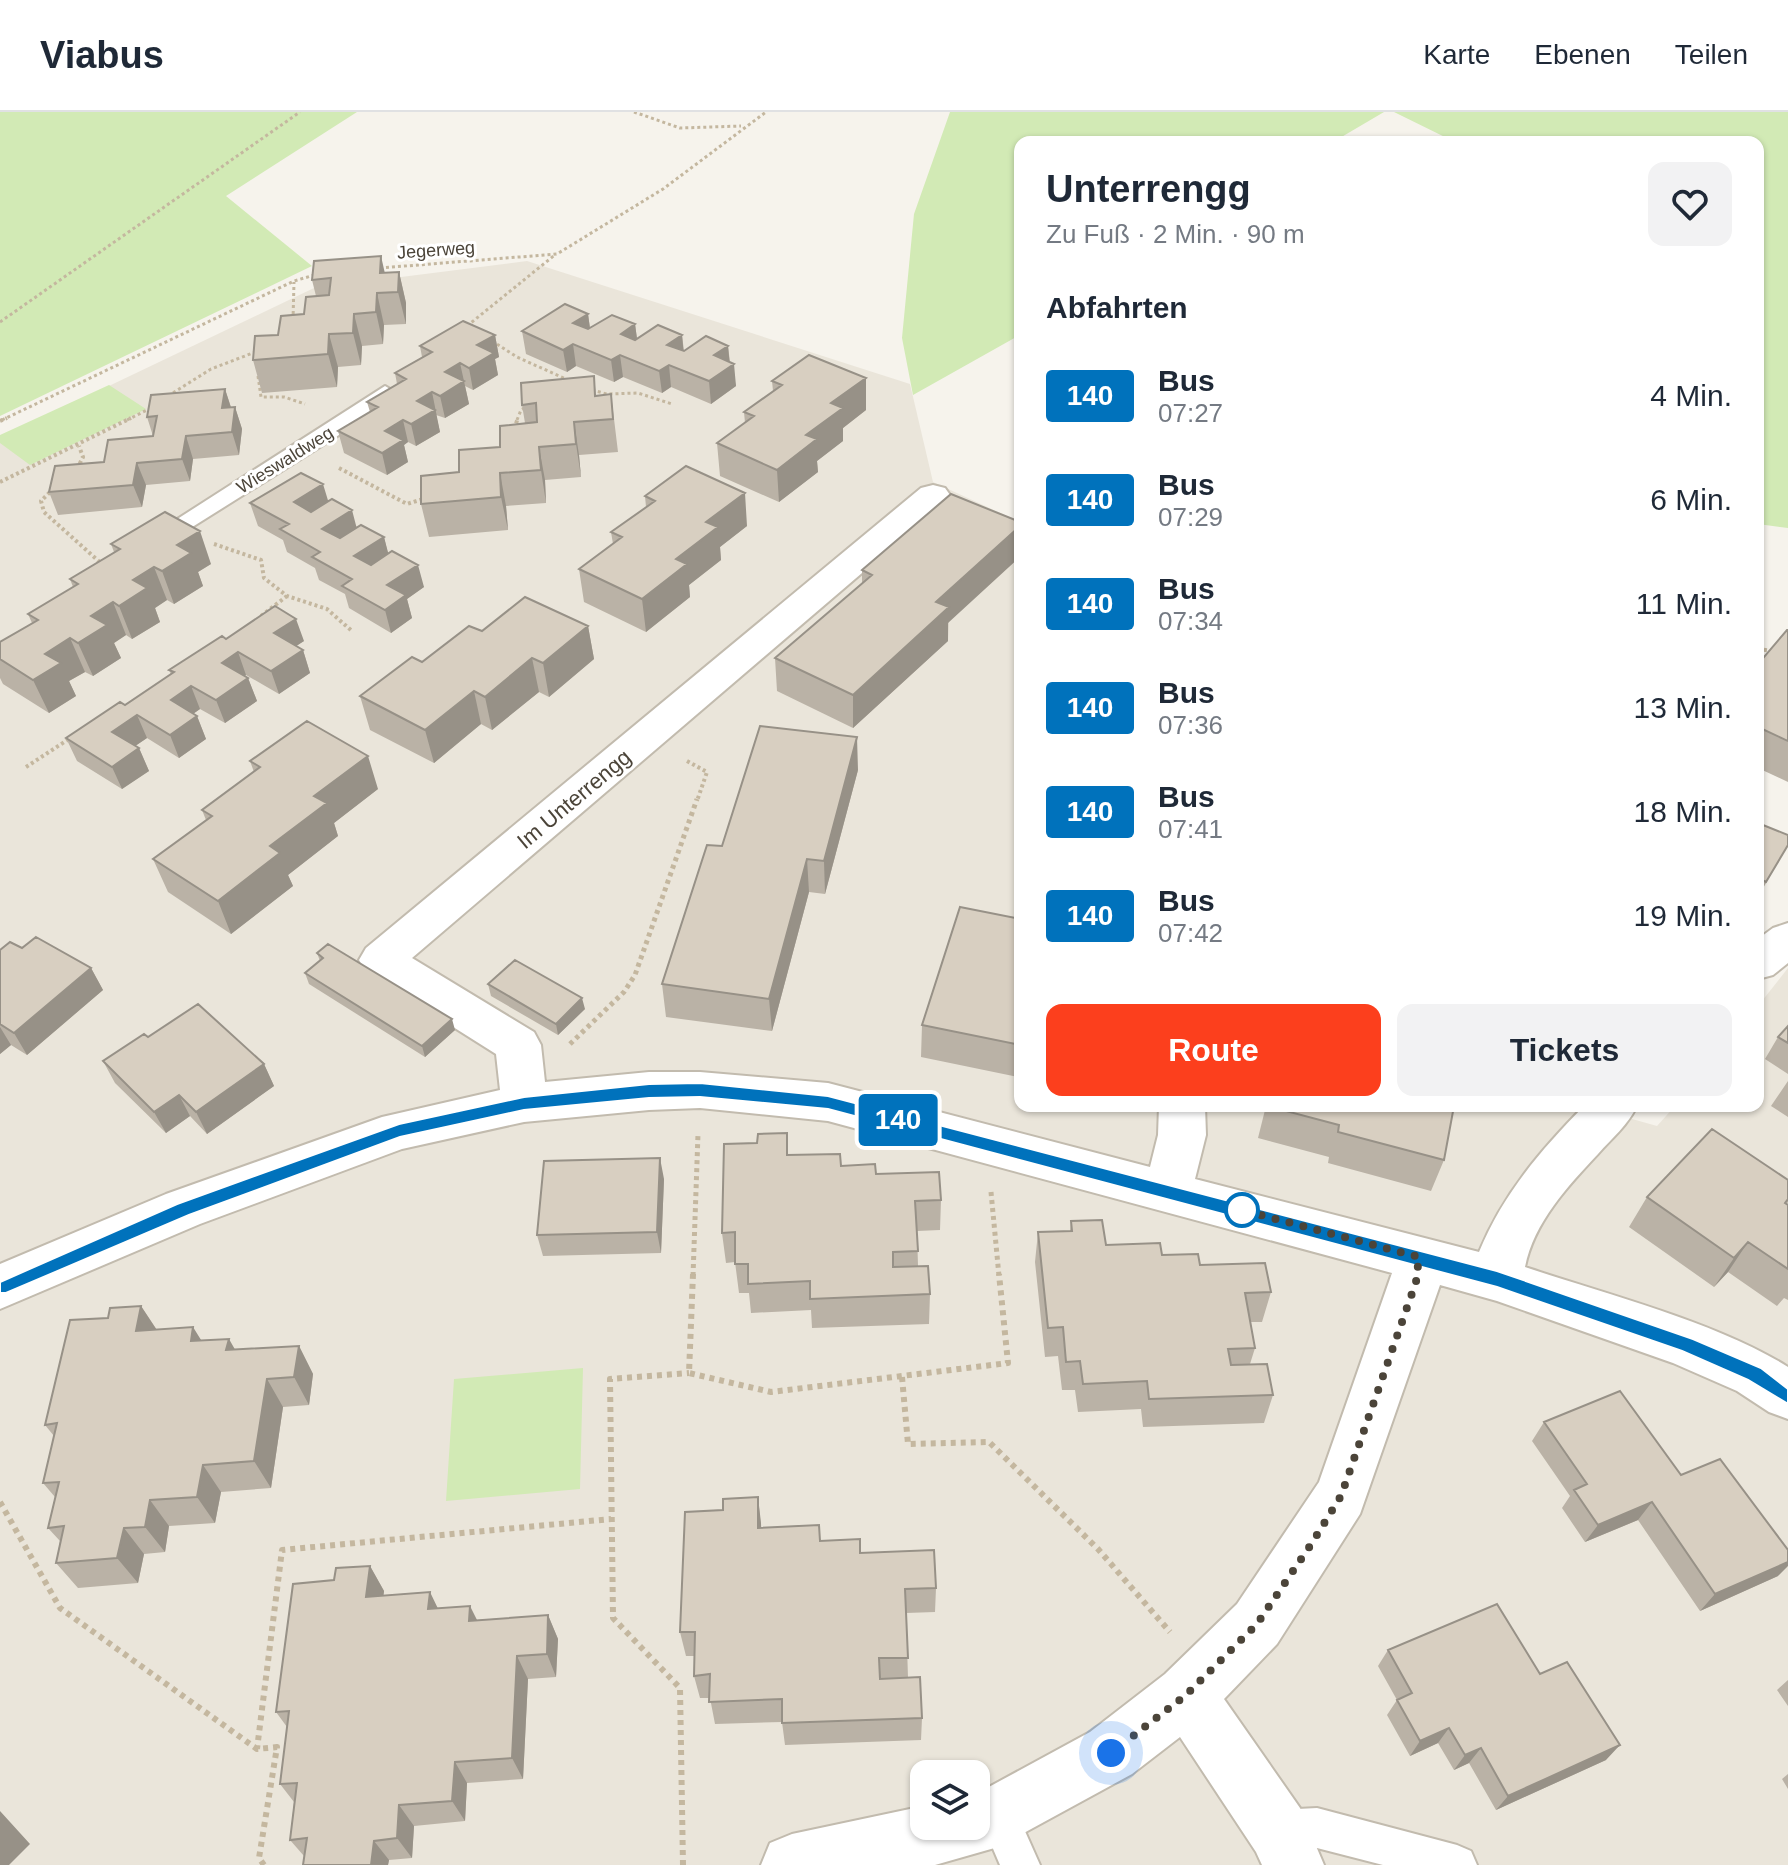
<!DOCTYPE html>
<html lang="de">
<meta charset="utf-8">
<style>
body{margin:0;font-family:Helvetica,sans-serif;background:#f2f2f3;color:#1f2937;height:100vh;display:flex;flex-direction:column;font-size:30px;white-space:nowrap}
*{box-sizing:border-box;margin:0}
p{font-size:26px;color:#747a83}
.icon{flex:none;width:44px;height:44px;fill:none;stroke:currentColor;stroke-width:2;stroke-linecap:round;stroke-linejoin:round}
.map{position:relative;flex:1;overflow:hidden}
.sheet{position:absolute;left:1014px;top:24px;width:750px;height:976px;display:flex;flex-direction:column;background:#fff;border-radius:16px;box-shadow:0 2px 6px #0004}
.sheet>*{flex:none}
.badge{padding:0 16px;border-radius:6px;font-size:28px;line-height:52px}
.buttons{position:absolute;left:910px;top:1648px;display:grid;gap:16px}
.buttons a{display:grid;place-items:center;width:80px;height:80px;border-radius:16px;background:#fff;box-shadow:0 2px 6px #0004;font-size:40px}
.you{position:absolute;width:40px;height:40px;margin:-20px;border:6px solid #fff;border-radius:50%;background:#1a73e8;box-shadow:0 0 0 12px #1a73e833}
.map>.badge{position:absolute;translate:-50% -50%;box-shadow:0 0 0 4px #fff}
h2{padding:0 32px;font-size:30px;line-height:72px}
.round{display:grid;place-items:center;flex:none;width:84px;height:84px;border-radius:16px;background:#f2f2f3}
.overview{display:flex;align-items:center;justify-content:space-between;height:136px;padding:0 32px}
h1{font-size:38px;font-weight:800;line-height:60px}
.button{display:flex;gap:16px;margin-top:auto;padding:16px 32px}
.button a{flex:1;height:92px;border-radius:16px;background:#fc3f1d;color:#fff;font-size:32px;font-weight:800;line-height:92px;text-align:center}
.button a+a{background:#f2f2f3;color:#1f2937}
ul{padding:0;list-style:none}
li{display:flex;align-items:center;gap:24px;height:104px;padding:0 32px}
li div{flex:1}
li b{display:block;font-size:30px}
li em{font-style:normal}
li .badge{min-width:88px;font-weight:700;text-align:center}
header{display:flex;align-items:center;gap:48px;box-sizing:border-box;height:112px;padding:0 40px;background:#fff;border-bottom:2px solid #e0e1e3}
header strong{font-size:38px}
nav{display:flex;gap:44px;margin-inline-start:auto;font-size:28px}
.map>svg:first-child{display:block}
</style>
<header>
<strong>Viabus</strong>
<nav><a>Karte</a><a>Ebenen</a><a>Teilen</a></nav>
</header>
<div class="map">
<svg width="1788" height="1753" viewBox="0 0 1788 1753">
<rect width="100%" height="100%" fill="#f6f3ec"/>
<!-- residential -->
<path fill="#eae5da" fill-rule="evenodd" d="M527 149 910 272 933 370 1020 410V994H1586L1657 1014 1675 994H1758V894L1788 856V1753H0V326L314 176ZM924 1662H976V1714H924Z"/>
<!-- green -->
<path fill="#d2eab5" d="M0 0H357L226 84 312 154 0 304Z
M950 0H1384L1333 30H1020V223L913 283 902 226 914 102Z
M1394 0H1788V416L1758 412V30H1455Z
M109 273 146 297 30 353 0 331V323Z
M583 1256 580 1377 446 1389 454 1267Z"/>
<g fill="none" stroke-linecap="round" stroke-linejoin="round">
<defs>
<path id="lane" d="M385 274 395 280 392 284 358 311 162 434 154 436 143 429Z
M998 1685 1012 1690 1040 1753H1000L979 1704 984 1690Z
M1317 1696 1457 1733 1471 1739 1477 1753H1383L1317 1736 1278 1738 1264 1732 1258 1718 1264 1704 1278 1698Z"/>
<path id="street" d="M933 373 945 376 950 383 945 390 412 846 534 920 541 933 545 970 649 960H700L828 971 1150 1055 1158 1023 1159 994H1205L1206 1023 1195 1067 1479 1140C1503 1082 1540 1039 1584 994H1637C1628 1013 1612 1026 1598 1042 1568 1074 1534 1110 1525 1155 1605 1182 1717 1210 1788 1255V1307L1769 1300 1737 1279 1673 1251 1497 1189 1440 1173 1360 1402 1277 1532 1224 1587 1300 1696 1324 1753H1262L1256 1740 1180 1625 1132 1662 998 1735 935 1753H761L770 1731 792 1722 924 1694V1714H976V1679L987 1676 1090 1620 1165 1562 1237 1492 1319 1370 1392 1161 828 1009 700 996 649 998 524 1010 402 1037 200 1112 0 1197V1152L166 1082 382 1005 500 978 496 942 366 860 359 848 366 836 921 376Z
M1788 811V851L1773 863 1758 867V827L1773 816Z"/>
</defs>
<!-- lane casing -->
<use href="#lane" stroke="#c2bbae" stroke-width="4"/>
<!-- street casing -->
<use href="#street" stroke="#c2bbae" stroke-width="4"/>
<!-- path-far3 -->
<path stroke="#c4b79f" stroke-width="3" stroke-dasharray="3 3" stroke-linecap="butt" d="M634 0 680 16 741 14
M380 156 557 142 663 77 766 0
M293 208 294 170
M0 210 300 0
M467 214 556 142
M492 229 517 245 568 268
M258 264 261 285H284L305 292
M592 278 607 282 638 281 672 292
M168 284 211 257 258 239
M2 308 294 169 318 162
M127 308 153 295
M517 308 521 298 526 295"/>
<!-- path-far2 -->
<path stroke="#c4b79f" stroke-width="4" stroke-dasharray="3 3" stroke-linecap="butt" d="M0 309 7 306
M514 317 518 306
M339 356 407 392 426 386
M77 357 83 345 79 334
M0 370 131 306
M54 376 41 389 44 400 104 454
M214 432 261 448 264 466 287 484 327 497 353 520
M261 504 287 484
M1758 537 1773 539
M687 649 707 660 697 689
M26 655 72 625"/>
<!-- path-far1 -->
<path stroke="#c4b79f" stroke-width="5" stroke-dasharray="4 4" stroke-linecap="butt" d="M570 932 624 880 635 863 697 687
M991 1080 999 1164
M693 1164 698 1022"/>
<!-- path -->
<path stroke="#c4b79f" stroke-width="6" stroke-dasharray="5 5" stroke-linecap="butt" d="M693 1162 689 1261 771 1280 1008 1251 999 1162
M902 1265 908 1332 989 1330 1098 1437 1170 1520
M0 1390 60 1496 257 1637
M264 1753 259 1746 277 1635 257 1637 282 1438 611 1407
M683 1753 680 1576 613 1506 610 1267 689 1261"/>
<!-- lane -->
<use href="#lane" fill="#fff" fill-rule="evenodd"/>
<!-- street -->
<use href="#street" fill="#fff" fill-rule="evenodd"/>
</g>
<!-- wall -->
<path fill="#bab2a6" d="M399 160 406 191V212L384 213 383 232 362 234 361 253 338 255 337 275 262 281 253 248 278 223 304 202 316 184 312 168Z
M588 202 590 216 635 212 637 227 682 223 684 239 728 234 730 250 736 274 711 292 671 275 662 281 623 265 614 270 576 254 567 260 526 242 522 219Z
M495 223 499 245 495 247 498 263 473 278 465 274 469 292 445 306 436 303 440 320 416 334 408 330 404 333 408 350 387 363 344 341 338 319 370 300 367 290 397 272 395 261 422 245 420 234Z
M594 264 596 284 611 282 618 340 579 343 581 365 545 368 546 391 506 394 508 418 429 425 421 392 459 360 500 335 525 311 522 293Z
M866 266V298L843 316V329L817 349 818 360 779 390 720 364 717 331 745 311 744 300 773 279 772 269Z
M225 277 231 295H235L242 317 239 343 193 347 190 369 146 373 142 395 58 403 49 380 153 324 147 305Z
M951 382 948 529 853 616 777 579 775 546 862 471V458Z
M645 384 747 414 720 435 721 448 689 473 690 485 646 520 584 490 579 457 613 432 611 420 646 395Z
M328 389 357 415 384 425 388 442 424 475 407 487 412 506 391 521 349 496 345 482 319 468 315 456 287 440 283 428 258 414 250 391Z
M111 432 211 452 198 460 203 474 174 492 167 488 155 496 160 510 132 527 126 523 114 531 121 546 93 564 85 560 69 569 76 584 49 601 3 572 0 566V530L32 511 28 502 73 475 70 467 114 440Z
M588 514 594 547 549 585 539 580 492 618 481 612 434 651 370 618 360 584 422 550 482 519Z
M1788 518V670L1758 656V552Z
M226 527 304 529 296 534 303 538 310 561 279 582 246 563 245 564 248 566 257 589 225 611 200 597 193 602 197 604 206 627 179 646 147 626 135 634 139 636 149 659 122 677 77 649 66 626 125 593 171 562 169 558Z
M250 649 378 677 334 711 338 724 288 763 293 774 231 822 168 780 153 747 206 708 202 698 254 660Z
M858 658 825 782 809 780 772 919 666 905 662 872 722 734Z
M1758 711 1788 733 1758 785Z
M1020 807V958L1018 965 921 945 922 913Z
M22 836 91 856 103 878 27 943 11 933 0 942V838Z
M317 841 455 918 425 945 309 872 305 861 320 849Z
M488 872 585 897 558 923 491 884Z
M1788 914V962L1765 947 1778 925Z
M148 925 264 952 274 974 207 1022 190 1004 166 1021 115 971 103 949Z
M1788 969V1005L1771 994Z
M1266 994H1454L1444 1048 1431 1079 1328 1051 1329 1045 1258 1026Z
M789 1043 841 1054 876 1062 941 1088 940 1118 917 1119 918 1154 930 1182 929 1212 812 1216 811 1198 751 1201 749 1181H739L735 1150 726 1151 722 1121Z
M664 1067 661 1141 543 1144 537 1123Z
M1788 1068V1090L1787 1092 1788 1093V1188L1784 1186 1777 1194 1728 1160 1714 1175 1629 1115 1647 1085Z
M1071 1109 1106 1133 1162 1143 1200 1153 1271 1180 1262 1210H1250L1255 1236 1250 1252 1273 1283 1264 1311 1143 1315 1141 1297 1078 1300 1075 1278H1062L1058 1244 1045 1245 1035 1150 1038 1120 1070 1119Z
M141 1194 157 1218 235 1238 299 1234 313 1262 309 1293 283 1295 271 1376 221 1380 215 1411 169 1414 165 1440 144 1442 138 1471 78 1476 56 1451 60 1429 48 1416 55 1385 43 1371 54 1324 45 1313 108 1206Z
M1544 1310 1681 1363 1778 1464 1700 1499 1638 1408 1585 1430 1562 1396 1570 1384 1532 1329Z
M758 1385 761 1416 820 1429 860 1441 936 1476 935 1500 906 1501 908 1566 922 1606 921 1628 785 1633 782 1610 715 1612 710 1586H700L694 1564 695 1544H686L680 1520 723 1398Z
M370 1454 384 1479 383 1483 438 1496 477 1508 548 1503 558 1527 556 1565 528 1567 523 1667 467 1671 465 1709 414 1714 412 1746 389 1748 388 1753H303L304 1744 290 1728 294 1690 280 1672 287 1615 276 1600 334 1468Z
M1388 1538 1540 1562 1606 1648 1496 1698 1469 1651 1454 1658 1438 1631 1410 1644 1387 1603 1397 1588 1378 1554Z
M1788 1568V1594L1777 1578Z
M1788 1662V1677L1782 1667Z"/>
<!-- shaded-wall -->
<path fill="#979187" d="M381 144 388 175 380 161Z
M399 160 406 191V212L398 180Z
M377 181 384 213 383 232 376 200Z
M354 202 362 234 361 253 353 221Z
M588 202 591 224 573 211Z
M635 212 638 234 621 222Z
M329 222 338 255 337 275 328 242Z
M495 223 499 245 495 247 498 263 473 278 469 256 477 233Z
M682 223 684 245 667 233Z
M573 232 576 254 567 260 563 238Z
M728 234 730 255 734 252 736 274 711 292 709 269 714 243Z
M620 243 623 265 614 270 611 248Z
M460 251 469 292 445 306 440 284 445 260Z
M669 253 671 275 662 281 659 259Z
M866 266V298L843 316V329L817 349 818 360 779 390 777 358 806 323 831 291Z
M225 277 232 299 222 296Z
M432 280 440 320 416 334 411 312 417 289Z
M235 295 242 317 239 343 232 320Z
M403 308 408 330 404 333 408 350 387 363 382 341 385 319Z
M574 310 579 343 581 365 576 332Z
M186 324 193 347 190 369 182 347Z
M539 335 545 368 546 391 541 358Z
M137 351 146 373 142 395 133 373Z
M500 361 506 394 508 418 501 385Z
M323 372 330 395 301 413 294 390Z
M745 381 747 414 720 435 721 448 689 473 690 485 646 520 642 487 706 410Z
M352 398 358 421 329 440 322 417Z
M1020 414V445L948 511V529L853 616V583L936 490Z
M200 419 211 452 198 460 203 474 174 492 162 459 177 433Z
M384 425 390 448 360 467 354 444Z
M418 453 424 475 407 487 412 506 391 521 385 498 387 473Z
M154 455 167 488 155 496 160 510 132 527 119 494 133 468Z
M113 490 126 523 114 531 121 546 93 564 78 531 91 504Z
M296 507 304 529 281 544 274 521Z
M588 514 594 547 549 585 543 551Z
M70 526 85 560 69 569 76 584 49 601 33 568 45 542Z
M303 538 310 561 279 582 271 559Z
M238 540 246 563 230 574 222 551Z
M532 546 539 580 492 618 485 585Z
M248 566 257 589 225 611 216 588Z
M191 574 200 597 180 611 171 588Z
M474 579 481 612 434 651 425 618Z
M137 603 147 626 122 643 112 620Z
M197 604 206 627 179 646 170 623Z
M857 625 858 658 825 782 824 749Z
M139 636 149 659 122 677 112 655Z
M368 644 378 677 334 711 338 724 288 763 293 774 231 822 218 789 270 734 314 684Z
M807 747 809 780 772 919 769 887Z
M91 856 103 878 27 943 14 921Z
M582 886 585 897 558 923 556 912Z
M452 907 455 918 425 945 422 934Z
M0 915 11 933 0 942Z
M264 952 274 974 207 1022 196 1000Z
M179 983 190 1004 166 1021 154 1000Z
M660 1046 664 1067 661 1141 657 1120Z
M1748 1130 1728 1160 1714 1175 1734 1146Z
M141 1194 160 1223 136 1219Z
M193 1215 211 1244 191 1229Z
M229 1227 245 1255 226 1238Z
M299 1234 313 1262 309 1293 294 1265Z
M267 1267 283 1295 271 1376 254 1349Z
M203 1353 221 1380 215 1411 197 1385Z
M758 1385 761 1411 762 1442 758 1416Z
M150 1388 169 1414 165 1440 145 1415Z
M1652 1390 1638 1408 1585 1430 1598 1413Z
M124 1416 144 1442 138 1471 117 1446Z
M1788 1450V1454L1778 1464 1700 1499 1715 1482Z
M370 1454 384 1479 381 1509 366 1485Z
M430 1480 442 1505 428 1497Z
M470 1494 482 1518 469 1509Z
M548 1503 558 1527 556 1565 547 1542Z
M517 1544 528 1567 523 1667 512 1646Z
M1449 1616 1438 1631 1410 1644 1420 1629Z
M1620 1633 1606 1648 1496 1698 1508 1684Z
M1481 1636 1469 1651 1454 1658 1465 1643Z
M455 1650 467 1671 465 1709 452 1689Z
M399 1693 414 1714 412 1746 397 1726Z
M0 1699 30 1732 9 1753H0Z
M374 1729 389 1748 388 1753H371Z"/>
<!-- building -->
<path fill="#d8cfc1" stroke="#979187" stroke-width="2" d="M381 144 380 161 399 160 398 180 377 181 376 200 354 202 353 221 329 222 328 242 253 248 255 224 278 223 281 204 304 202 306 185 329 183 331 166 312 168 314 149Z
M565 192 588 202 573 211 588 217 612 203 635 212 621 222 635 228 658 213 682 223 667 233 684 239 706 224 728 234 714 243 734 252 709 269 669 253 659 259 620 243 611 248 573 232 563 238 522 219Z
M463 209 495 223 477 233 494 241 469 256 460 251 445 260 464 269 440 284 432 280 417 289 435 298 411 312 403 308 385 319 403 328 382 341 338 319 378 295 367 290 406 267 395 261 432 240 420 234Z
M809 243 866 266 831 291 843 296 806 323 817 327 777 358 717 331 754 304 744 300 782 273 772 269Z
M594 264 595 284 611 282 613 307 574 310 576 332 539 335 541 358 500 361 501 385 421 392V364L459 360V338L500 335V314L537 310 536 291 522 293 521 271Z
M225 277 222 296 235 295 232 320 186 324 182 347 137 351 133 373 49 380 55 354 104 350 108 328 153 324 157 304 147 305 151 283Z
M686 354 745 381 706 410 718 415 676 447 687 452 642 487 579 457 622 425 611 420 655 389 645 384Z
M301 361 323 372 294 390 311 400 332 387 352 398 322 417 340 426 361 413 384 425 354 444 371 453 392 439 418 453 387 473 406 483 385 498 342 474 352 467 312 445 320 440 280 417 289 412 250 391Z
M951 382 1020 410V414L936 490 949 495 853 583 775 546 872 463 862 458Z
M165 400 200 419 177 433 191 441 162 459 154 455 133 468 147 476 119 494 113 490 91 504 107 513 78 531 70 526 45 542 61 551 33 568 0 547V530L38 508 28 502 78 472 70 467 120 437 111 432Z
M525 485 588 514 543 551 532 546 485 585 474 579 425 618 360 584 412 545 422 550 469 514 482 519Z
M275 494 296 507 274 521 303 538 271 559 238 540 222 551 248 566 216 588 191 574 171 588 197 604 170 623 137 603 112 620 139 636 112 655 66 626 120 590 125 593 174 560 169 558 222 524 226 527Z
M1787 518H1788V629L1758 615V552Z
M307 609 368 644 314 684 327 691 270 734 280 741 218 789 153 747 212 704 202 698 260 655 250 649Z
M760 614 857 625 824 749 807 747 769 887 662 872 707 733 722 734Z
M1758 711 1788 723V733L1766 770 1758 766Z
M960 795 1020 807V933L922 913Z
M36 825 91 856 14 921 0 912V838L10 830 22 836Z
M328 832 452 907 422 934 305 861 323 846 317 841Z
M515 848 582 886 556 912 488 872Z
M198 892 264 952 196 1000 179 983 154 1000 103 949 144 922 148 925Z
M1788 914V931L1778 925Z
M1267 994H1454L1444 1048 1338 1020 1339 1013Z
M1712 1017 1788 1068V1087L1785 1091 1788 1093V1157L1748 1130 1734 1146 1647 1085Z
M787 1021V1043L840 1042 841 1054 875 1052 876 1062 939 1060 941 1088 915 1089 918 1139 893 1140V1155L928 1154 930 1182 810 1187V1169L748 1172V1152H735V1120L722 1121 724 1032 757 1031 758 1022Z
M660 1046 657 1120 537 1123 544 1049Z
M1102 1108 1106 1133 1160 1131 1162 1143 1198 1142 1200 1153 1265 1151 1271 1180 1245 1181 1255 1236 1228 1237 1231 1253 1267 1252 1273 1283 1149 1287 1147 1269 1083 1272 1080 1249 1066 1250 1063 1215 1048 1216 1038 1120 1072 1119 1071 1109Z
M141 1194 136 1219 193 1215 191 1229 229 1227 226 1238 299 1234 294 1265 267 1267 254 1349 203 1353 197 1385 150 1388 145 1415 124 1416 117 1446 56 1451 64 1414 48 1416 59 1370 43 1371 57 1311 45 1313 70 1208 108 1206 110 1196Z
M1620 1279 1681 1363 1720 1347 1788 1438V1450L1715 1482 1652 1390 1598 1413 1574 1378 1587 1372 1544 1310Z
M758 1385V1416L819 1413 820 1429 860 1427V1441L934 1438 936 1476 905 1477 908 1546H879L880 1567 920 1565 922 1606 782 1611V1587L709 1590 710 1562 694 1564 695 1520H680L685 1400 723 1398V1387Z
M370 1454 366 1485 430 1480 428 1497 470 1494 469 1509 548 1503 547 1542 517 1544 512 1646 455 1650 452 1689 399 1693 397 1726 374 1729 371 1753H303L307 1726 290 1728 297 1671 280 1672 289 1599 276 1600 293 1472 334 1468 336 1456Z
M1497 1492 1540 1562 1567 1550 1620 1633 1508 1684 1481 1636 1465 1643 1449 1616 1420 1629 1397 1588 1412 1581 1388 1538Z"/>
<!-- line -->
<path fill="#0072bc" stroke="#fff" stroke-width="2" d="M700 971 828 984 1497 1159 1693 1227 1761 1256 1788 1277V1292L1748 1268 1682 1239 1497 1175 828 997 700 985 649 986 524 998 400 1025 189 1103 6 1181H0V1170L177 1092 399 1012 524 985 649 972Z"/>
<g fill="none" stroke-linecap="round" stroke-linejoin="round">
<!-- walk -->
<path stroke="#4b4439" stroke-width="8" stroke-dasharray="0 14.4" d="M1111 1641 1186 1583 1257 1512 1312 1431 1341 1384 1416 1170 1419 1145 1242 1098"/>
</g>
<!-- markers -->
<circle fill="#fff" stroke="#0072bc" stroke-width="4" cx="1242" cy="1098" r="16"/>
<g text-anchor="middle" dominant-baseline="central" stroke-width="6" stroke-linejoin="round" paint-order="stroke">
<!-- far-street labels -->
<g font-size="18" fill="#4b4439" stroke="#fff">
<text transform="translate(436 138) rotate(-4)">Jegerweg</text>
<text transform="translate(285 348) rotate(-32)">Wieswaldweg</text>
</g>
<!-- street labels -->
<g font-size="22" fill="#4b4439" stroke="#fff">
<text transform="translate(574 687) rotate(-40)">Im Unterrengg</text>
</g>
</g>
</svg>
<div class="buttons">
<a><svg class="icon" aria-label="layers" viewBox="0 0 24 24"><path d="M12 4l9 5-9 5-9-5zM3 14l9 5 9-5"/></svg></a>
</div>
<div class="you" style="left:1111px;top:1641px"></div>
<b class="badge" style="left:898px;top:1008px;background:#0072bc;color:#fff">140</b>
<section class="sheet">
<div class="overview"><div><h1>Unterrengg</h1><p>Zu Fuß · 2 Min. · 90 m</p></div><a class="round"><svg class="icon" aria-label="heart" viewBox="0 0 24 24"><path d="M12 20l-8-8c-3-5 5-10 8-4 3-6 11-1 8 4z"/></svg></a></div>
<h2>Abfahrten</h2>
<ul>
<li><span class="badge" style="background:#0072bc;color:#fff">140</span><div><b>Bus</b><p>07:27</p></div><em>4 Min.</em></li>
<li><span class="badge" style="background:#0072bc;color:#fff">140</span><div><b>Bus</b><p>07:29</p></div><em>6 Min.</em></li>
<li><span class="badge" style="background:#0072bc;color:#fff">140</span><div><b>Bus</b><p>07:34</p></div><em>11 Min.</em></li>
<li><span class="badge" style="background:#0072bc;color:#fff">140</span><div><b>Bus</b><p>07:36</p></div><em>13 Min.</em></li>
<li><span class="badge" style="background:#0072bc;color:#fff">140</span><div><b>Bus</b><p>07:41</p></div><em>18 Min.</em></li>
<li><span class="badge" style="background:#0072bc;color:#fff">140</span><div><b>Bus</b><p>07:42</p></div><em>19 Min.</em></li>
</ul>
<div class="button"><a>Route</a><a>Tickets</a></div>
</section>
</div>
